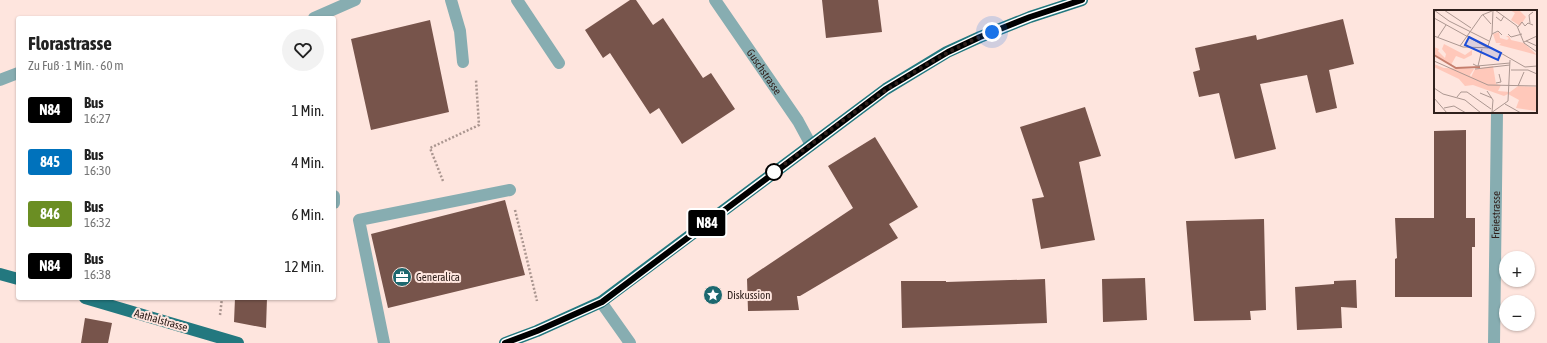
<!DOCTYPE html>
<html lang="de">
<meta charset="utf-8">
<style>
body{margin:0;font-family:"Asap Condensed",sans-serif;background:#f2f2f2;color:#222;height:100vh;display:flex;flex-direction:column;font-size:15px;white-space:nowrap}
*{box-sizing:border-box;margin:0}
p{font-size:13px;color:#767676}
.icon{flex:none;width:22px;height:22px;fill:none;stroke:currentColor;stroke-width:2;stroke-linecap:round;stroke-linejoin:round}
.map{position:relative;flex:1;overflow:hidden}
.sheet{position:absolute;left:16px;top:16px;width:320px;height:284px;display:flex;flex-direction:column;background:#fff;border-radius:4px;box-shadow:0 1px 3px #0004}
.sheet>*{flex:none}
.badge{padding:0 8px;border-radius:3px;font-size:14px;line-height:26px}
.buttons{position:absolute;left:1499px;top:251px;display:grid;gap:8px}
.buttons a{display:grid;place-items:center;width:36px;height:36px;border-radius:50%;background:#fff;box-shadow:0 1px 3px #0004;font-size:20px}
.you{position:absolute;width:20px;height:20px;margin:-10px;border:3px solid #fff;border-radius:50%;background:#1a73e8;box-shadow:0 0 0 6px #1a73e833}
.map>.badge{position:absolute;translate:-50% -50%;box-shadow:0 0 0 2px #fff}
.round{display:grid;place-items:center;flex:none;width:42px;height:42px;border-radius:21px;background:#f2f2f2}
.head{display:flex;align-items:center;justify-content:space-between;height:68px;padding:0 12px}
h1{font-size:19px;font-weight:700;line-height:30px}
ul{padding:0;list-style:none}
li{display:flex;align-items:center;gap:12px;height:52px;padding:0 12px}
li div{flex:1}
li b{display:block;font-size:15px}
li em{font-style:normal}
li .badge{min-width:44px;font-weight:700;text-align:center}
.map>svg:first-child{display:block}
</style>
<div class="map">
<svg width="1547" height="343" viewBox="0 0 1547 343">
<rect width="100%" height="100%" fill="#fee5de"/>
<!-- building -->
<path fill="#77544b" d="M630 0H636L653 25 663 18 703 78 711 73 735 109 682 144 659 108 650 114 610 53 603 58 585 30Z
M822 0H878L882 32 826 38Z
M1343 19 1354 64 1329 70 1337 108 1316 113 1307 75 1260 84 1276 149 1235 159 1219 93 1199 97 1193 72 1200 70 1195 48 1256 35 1257 40Z
M430 20 449 112 371 130 351 39Z
M1085 107 1101 156 1079 162 1095 240 1041 249 1032 199 1044 197 1020 127Z
M1466 130V218H1475V247H1472V297H1395V259L1397 258 1395 218H1434V131Z
M875 137 918 207 889 224 898 238 800 296H797L799 310 748 311 747 279 853 208 828 166Z
M505 200 525 275 388 308 371 234Z
M1264 219 1266 310 1250 311 1251 320 1194 321 1186 221Z
M1145 278 1147 320 1103 322 1102 279Z
M1045 279 1047 323 902 328 901 281H946V282Z
M1356 280 1357 308 1341 307 1342 328 1297 330 1295 287 1334 284V281Z
M235 298H267L266 328 234 322Z
M85 318 112 323 108 343H81Z"/>
<g fill="none" stroke-linecap="round" stroke-linejoin="round">
<!-- path -->
<path stroke="#ab9690" stroke-width="2.5" stroke-dasharray="2 2" stroke-linecap="butt" d="M443 181 430 148 479 125 476 80
M515 210 537 301
M220 315 222 298"/>
<!-- minor -->
<g stroke="#87adb1" stroke-width="12">
<path d="M451 0 460 31 463 62"/>
<path d="M517 0 559 63"/>
<path id="s1" d="M715 0 798 121 811 145"/>
<path d="M314 18 355 0"/>
<path d="M0 80 18 73"/>
<path d="M334 196V203"/>
<path d="M601 302 630 343"/>
<path d="M384 343 359 220 510 190"/>
<path id="s2" d="M1494 343 1497 112"/>
</g>
<!-- major -->
<path stroke="#23787f" stroke-width="12" d="M0 274 18 279
M85 298 238 343
M505 343 537 331 601 302 886 89 947 52 980 37 1030 17 1082 0"/>
</g>
<g fill="none" stroke-linecap="round" stroke-linejoin="round">
<defs>
<path id="line" d="M505 343 537 331 602 302 886 89 948 52 980 37 1030 17 1082 0"/>
</defs>
<!-- line casing -->
<use href="#line" stroke="#fff" stroke-width="9"/>
<!-- line -->
<use href="#line" stroke="#000" stroke-width="6"/>
<!-- walk -->
<path stroke="#30211d" stroke-width="4" stroke-dasharray="0 7.2" d="M774 172C842 122 912 64 992 32"/>
</g>
<!-- icons -->
<defs>
<symbol id="office-disc" viewBox="-11 -11 22 22"><circle r="9.5" fill="#1c686f" stroke="#fee5de"/><path d="M-6-3h4V-5.5h4V-3h4V5H-6ZM-1-4.5V-3h2v-1.5ZM-6 0V1H6V0Z" fill="#fff"/></symbol>
<symbol id="sight-disc" viewBox="-11 -11 22 22"><circle r="9.5" fill="#1c686f" stroke="#fee5de"/><path d="M0-6L1.8-2.2L6-1.7L2.9 1.2L3.7 5.4L0 3.3L-3.7 5.4L-2.9 1.2L-6-1.7L-1.8-2.2Z" fill="#fff"/></symbol>
</defs>
<g fill-rule="evenodd">
<use href="#office-disc" x="391" y="266" width="22" height="22"/>
<use href="#sight-disc" x="702" y="284" width="22" height="22"/>
</g>
<!-- markers -->
<circle fill="#fff" stroke="#000" stroke-width="2" cx="774" cy="172" r="8"/>
<g text-anchor="middle" dominant-baseline="central" stroke-width="4" stroke-linejoin="round" paint-order="stroke">
<!-- street labels -->
<g font-size="11" fill="#30211d" stroke="#fee5de">
<text stroke="none"><textPath href="#s1" startOffset="87">Guschstrasse</textPath></text>
<text stroke="none"><textPath href="#s2" startOffset="128">Freiestrasse</textPath></text>
<text transform="translate(161 320) rotate(16)">Aathalstrasse</text>
</g>
<!-- poi labels -->
<g font-size="11" fill="#30211d" stroke="#fee5de" text-anchor="start">
<text x="416" y="277">Generalica</text>
<text x="727" y="295">Diskussion</text>
</g>
</g>
<!-- overview -->
<g transform="translate(1434 10)">
<rect width="103" height="103" fill="#fee5de"/>
<path d="M76 0H85L92 7 86 16 77 10 81 3ZM65 22 66 28 73 30 75 28 72 26H75L77 30 90 33 103 45 65 35 67 33H62L59 24ZM10 34 31 45 38 40V45L30 49 22 46 17 55 0 44V37L5 39 4 41 11 48 12 44 8 39ZM0 54 10 58 40 59 36 65 37 67 41 59 59 56 62 74 67 75 64 81 76 82 84 76 103 77V101L82 98 85 90 74 84 70 86 39 75 31 76 25 69 0 57Z" fill="#ffc8ba"/>
<path fill="none" stroke="#c57e6d" stroke-width="2" d="M0 45 22 58 46 57"/>
<path fill="none" stroke="#ac9791" stroke-width="1" d="M0 0 15 11 55 31M10 0 37 18M61 0 83 16 90 33 103 42M49 5 57 14M62 7 67 11 70 6M0 8 54 38M96 13 95 5 99 2M84 17 88 12 91 16 94 13 99 15M58 24 64 21 68 25M74 24 77 27 88 24M0 26 29 37 58 38 91 57 103 56M4 27 12 15M92 31 103 36M90 32 103 26M26 36 48 5 58 1M54 36 58 24 59 0M0 51 54 75 103 76M39 54 43 56 76 53M44 56 48 39M41 59 76 55M77 60H94L103 64M62 73 67 72 65 64M84 76 90 62M0 78 9 84 31 90 47 103M53 81 59 90 58 102M46 83 58 88M23 87 27 82H33L57 99M0 88 13 103M71 94 87 103M10 98 20 96 32 103M57 103 74 91 76 50"/>
<path fill="#1d4ed8" fill-opacity="0.15" stroke="#1d4ed8" stroke-width="2" d="M35 27 67 43 64 50 31 35Z"/>
<rect width="103" height="103" fill="none" stroke="#30211d" stroke-width="2"/>
</g>
</svg>
<div class="buttons">
<a>+</a>
<a>−</a>
</div>
<div class="you" style="left:992px;top:32px"></div>
<b class="badge" style="left:707px;top:223px;background:#000;color:#fff">N84</b>
<section class="sheet">
<div class="head"><div><h1>Florastrasse</h1><p>Zu Fuß · 1 Min. · 60 m</p></div><a class="round"><svg class="icon" aria-label="heart" viewBox="0 0 24 24"><path d="M12 20l-8-8c-3-5 5-10 8-4 3-6 11-1 8 4z"/></svg></a></div>
<ul>
<li><span class="badge" style="background:#000;color:#fff">N84</span><div><b>Bus</b><p>16:27</p></div><em>1 Min.</em></li>
<li><span class="badge" style="background:#0072bc;color:#fff">845</span><div><b>Bus</b><p>16:30</p></div><em>4 Min.</em></li>
<li><span class="badge" style="background:#6b8e23;color:#fff">846</span><div><b>Bus</b><p>16:32</p></div><em>6 Min.</em></li>
<li><span class="badge" style="background:#000;color:#fff">N84</span><div><b>Bus</b><p>16:38</p></div><em>12 Min.</em></li>
</ul>
</section>
</div>
